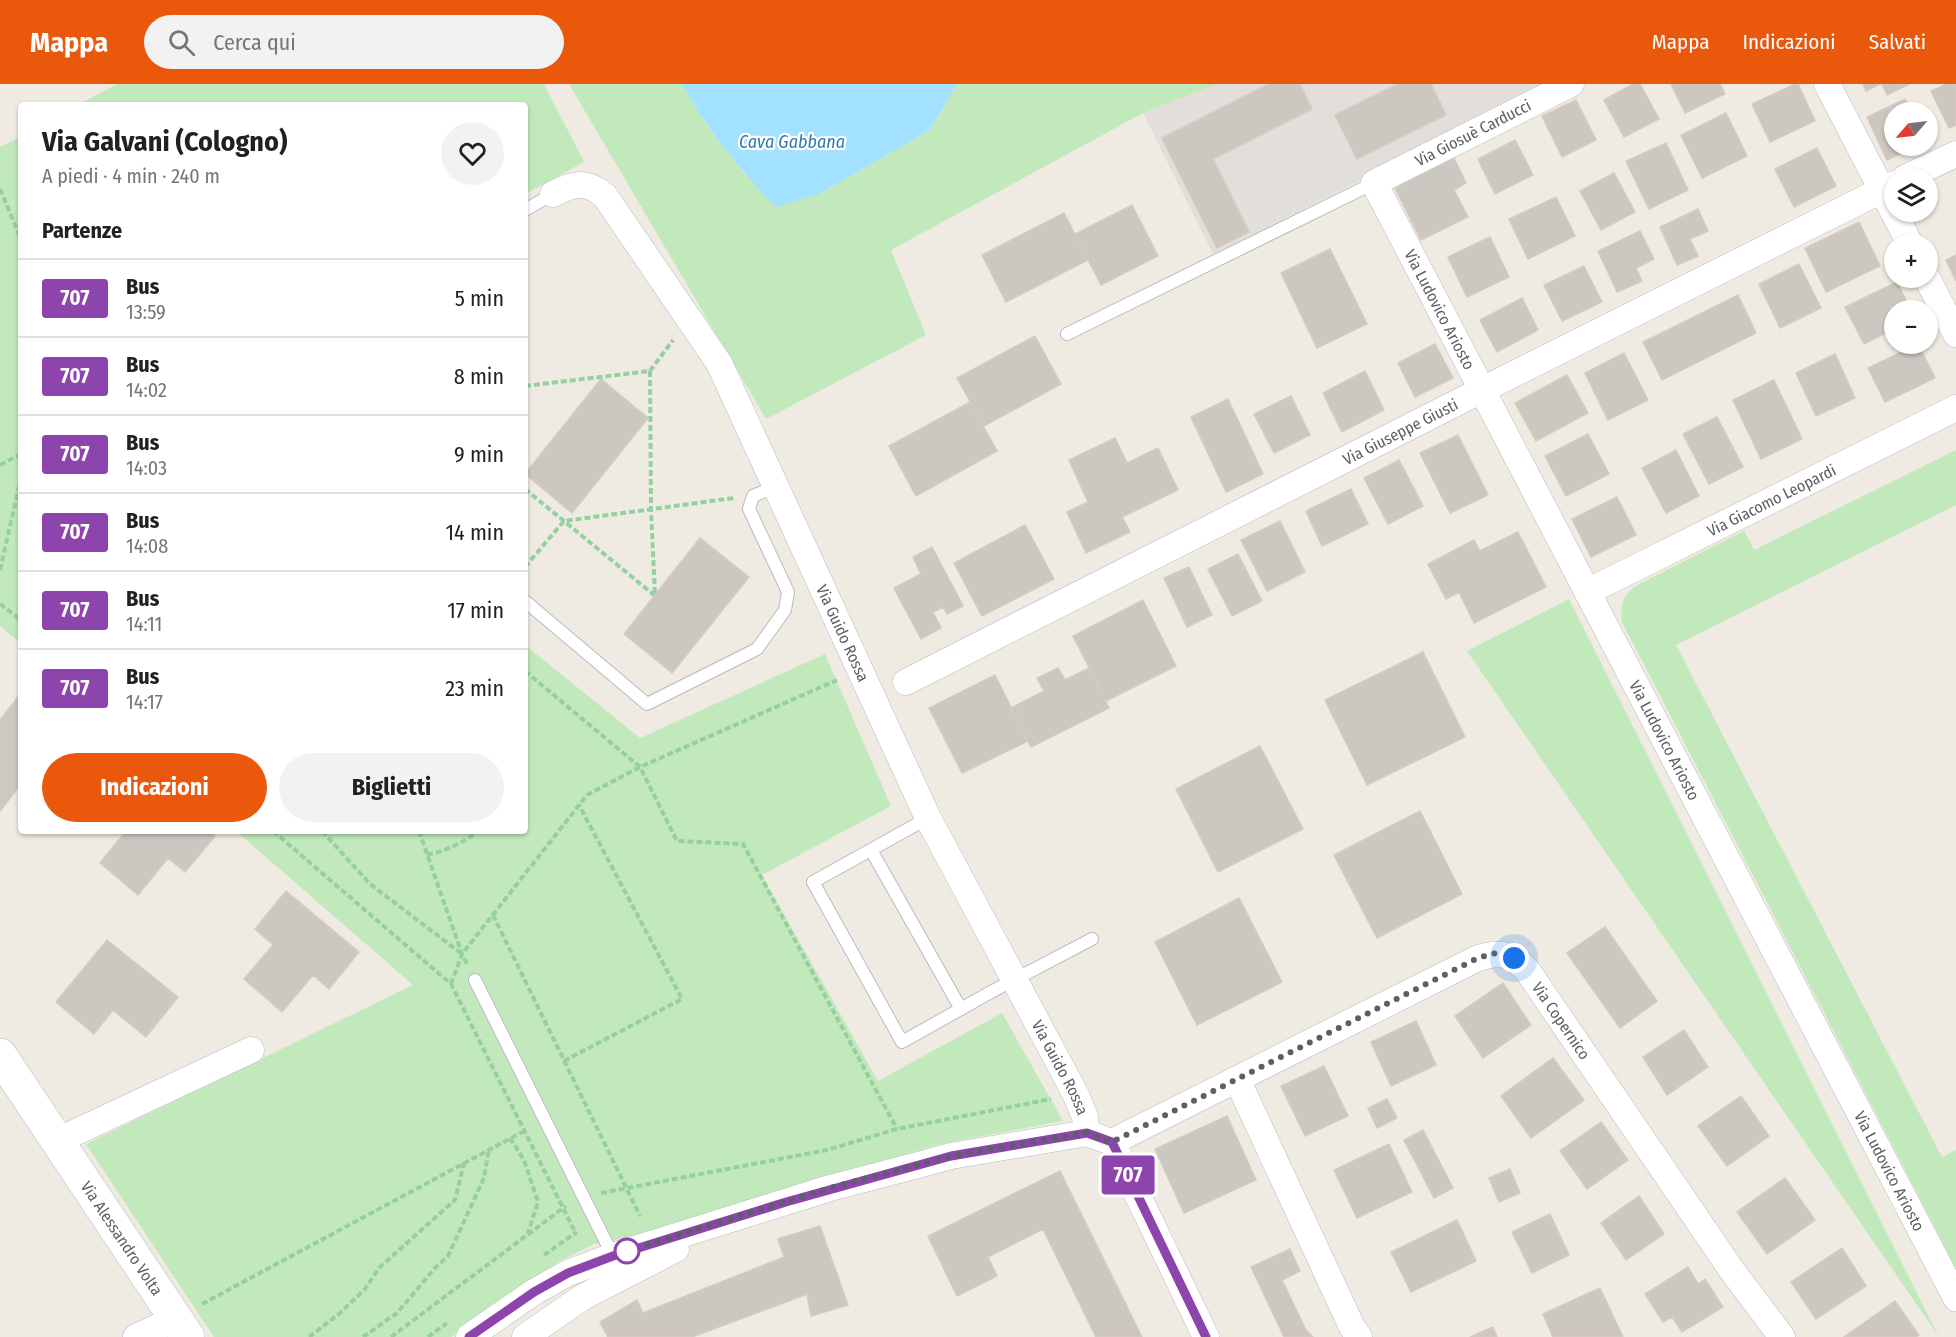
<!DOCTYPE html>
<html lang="it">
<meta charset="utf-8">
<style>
body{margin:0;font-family:"Fira Sans Condensed",sans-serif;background:#f2f2f2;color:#202124;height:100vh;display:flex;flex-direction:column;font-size:22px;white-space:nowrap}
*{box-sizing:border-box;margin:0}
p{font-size:20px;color:#757577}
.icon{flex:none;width:33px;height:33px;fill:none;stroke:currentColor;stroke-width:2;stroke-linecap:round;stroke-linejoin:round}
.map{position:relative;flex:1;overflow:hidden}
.panel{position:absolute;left:18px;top:18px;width:510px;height:732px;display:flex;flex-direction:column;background:#fff;border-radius:6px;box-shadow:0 2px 4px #0004}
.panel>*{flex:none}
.badge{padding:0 12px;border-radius:4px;font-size:21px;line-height:39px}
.needle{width:39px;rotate:242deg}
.tools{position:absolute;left:1884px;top:18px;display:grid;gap:12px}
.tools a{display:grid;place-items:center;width:54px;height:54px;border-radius:50%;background:#fff;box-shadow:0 2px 4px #0004;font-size:30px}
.you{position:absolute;width:30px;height:30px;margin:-15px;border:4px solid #fff;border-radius:50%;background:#1a73e8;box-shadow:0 0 0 9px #1a73e833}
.map>.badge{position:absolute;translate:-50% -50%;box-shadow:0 0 0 3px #fff}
h2{padding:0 24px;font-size:22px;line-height:54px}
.round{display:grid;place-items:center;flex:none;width:63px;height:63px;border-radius:32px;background:#f2f2f2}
.summary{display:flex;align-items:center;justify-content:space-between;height:102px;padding:0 24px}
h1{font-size:28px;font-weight:700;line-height:45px}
.primary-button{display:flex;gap:12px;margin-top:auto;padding:12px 24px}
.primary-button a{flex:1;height:69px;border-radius:36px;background:#ea580c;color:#fff;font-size:24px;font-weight:700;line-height:69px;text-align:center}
.primary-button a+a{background:#f2f2f2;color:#202124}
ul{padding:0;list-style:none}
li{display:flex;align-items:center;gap:18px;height:78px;padding:0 24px;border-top:2px solid #e0e0e0}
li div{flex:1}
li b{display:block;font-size:22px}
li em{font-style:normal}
li .badge{min-width:66px;font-weight:700;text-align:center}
header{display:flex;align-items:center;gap:36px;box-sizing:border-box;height:84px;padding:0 30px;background:#ea580c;color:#fff}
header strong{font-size:28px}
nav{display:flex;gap:33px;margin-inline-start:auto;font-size:21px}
.search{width:420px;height:54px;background:#f2f2f2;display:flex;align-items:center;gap:15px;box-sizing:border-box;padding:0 21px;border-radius:33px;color:#757577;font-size:22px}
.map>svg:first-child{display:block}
</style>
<header>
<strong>Mappa</strong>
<div class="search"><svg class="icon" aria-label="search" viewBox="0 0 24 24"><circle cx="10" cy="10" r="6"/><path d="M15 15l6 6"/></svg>Cerca qui</div>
<nav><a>Mappa</a><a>Indicazioni</a><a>Salvati</a></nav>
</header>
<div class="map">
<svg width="1956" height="1253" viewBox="0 0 1956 1253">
<rect width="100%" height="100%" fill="#efebe2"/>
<!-- industrial -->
<path fill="#e2deda" d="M1217 0H1554L1213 170 1143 29Z"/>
<!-- green -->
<path fill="#c1e9bb" d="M117 0H544L584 78 525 110V21H78Z
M569 0H682L706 40 746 92 819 110 930 46 957 0H1217L1143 29 891 166 926 251 766 335Z
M21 52V560L0 542V63Z
M1956 366V421L1676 561 1942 1073 1956 1066V1184L1621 536C1622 517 1623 510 1639 500L1744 447 1754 466Z
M1569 515 1939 1253 1467 567Z
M525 561 640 654 825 570 891 722 762 791 878 997 1002 929 1063 1037 941 1060 764 1111 652 1148 594 1160 560 1177 451 1253H214L86 1060 413 901 236 747H525Z"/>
<!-- water -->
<path fill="#a2e1ff" d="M682 0H957L930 46 819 110 776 123C740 86 707 46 682 0Z"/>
<!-- building -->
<path fill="#ccc7c1" stroke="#d4cbc0" stroke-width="1.5" d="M1269 0H1300L1312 25 1213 75 1249 148 1217 164 1162 54Z
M1398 0H1431L1446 31 1357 75 1335 31Z
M1633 0H1640L1659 35 1624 53 1604 16Z
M1671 0H1720L1725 10 1685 29Z
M1795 0H1798L1815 37 1770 58 1752 20Z
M1863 0H1880L1866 7Z
M1882 0H1909L1887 11Z
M1947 0H1956V41L1949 44 1931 7Z
M1905 15 1911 28H1894V62H1918L1887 76 1867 33Z
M1576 16 1596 56 1562 73 1542 32Z
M1726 29 1747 72 1702 94 1681 51Z
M1515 56 1533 91 1495 110 1478 75Z
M1666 59 1688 106 1649 125 1626 77Z
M1817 64 1836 102 1794 123 1775 85Z
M1454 74 1466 99 1454 106 1468 133 1421 156 1395 104Z
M1614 89 1635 128 1601 146 1580 107Z
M1556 113 1575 152 1528 175 1509 135Z
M1132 121 1158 172 1101 201 1075 150Z
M1698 125 1708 147 1690 155 1698 172 1677 181 1660 143Z
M1064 129 1088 176 1006 218 982 171Z
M1859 138 1880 182 1826 208 1805 164Z
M1640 147 1654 175 1636 184 1642 197 1617 208 1598 167Z
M1490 153 1509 193 1467 213 1448 173Z
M1330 165 1367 240 1317 264 1281 189Z
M1956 171V197L1946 176Z
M1799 180 1821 224 1780 244 1759 200Z
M1584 182 1602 218 1562 237 1544 201Z
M1897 198 1911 226H1894V245L1864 260 1845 223Z
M1738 211 1756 249 1662 296 1643 258Z
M1522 214 1538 246 1497 268 1480 236Z
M1035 252 1061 300 984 342 957 294Z
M1435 260 1453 294 1415 313 1398 279Z
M1918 260 1935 294 1885 318 1868 284Z
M1624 269 1648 316 1608 336 1585 289Z
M1835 270 1855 314 1816 332 1796 289Z
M1365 287 1384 326 1342 348 1323 309Z
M1567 291 1588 329 1536 357 1515 319Z
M601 295 648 334 572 429 525 390Z
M1774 296 1802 355 1761 375 1733 316Z
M1291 312 1310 351 1274 369 1254 330Z
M1228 315 1263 390 1226 408 1191 333Z
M970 318 997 367 916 412 889 362Z
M1717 333 1743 383 1709 400 1683 350Z
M1588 350 1609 390 1566 412 1545 372Z
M1458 351 1488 411 1450 429 1420 369Z
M1115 354 1127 379 1158 364 1178 406 1122 433 1130 448 1086 469 1067 428 1088 418 1069 376Z
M1676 366 1699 412 1666 429 1642 384Z
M1399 376 1423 422 1388 440 1364 394Z
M1351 405 1368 440 1322 462 1306 427Z
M1617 413 1636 451 1591 473 1572 435Z
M1280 437 1305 488 1267 507 1241 456Z
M1025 441 1054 495 982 532 954 479Z
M1518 448 1546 503 1474 539 1459 508 1446 515 1428 480 1474 456 1480 467Z
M700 454 749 493 672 589 624 550Z
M932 463 963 522 947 530 943 523 933 528 941 544 921 555 894 504 921 490 913 473Z
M1238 470 1262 517 1232 532 1208 485Z
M1189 483 1212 531 1187 543 1164 494Z
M1143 516 1176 582 1106 617 1073 552Z
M1423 568 1465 653 1367 701 1325 616Z
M1058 584 1065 596 1089 584 1109 624 1031 663 1011 624 1044 607 1037 594Z
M995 591 1028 657 962 689 929 624Z
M21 609V700L0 727V636Z
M1260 662 1303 745 1218 788 1176 705Z
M1420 727 1462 810 1377 854 1334 771Z
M126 747H209L215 752 185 788 168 774 138 811 100 779Z
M286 807 359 868 329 905 313 891 282 928 244 895 273 861 255 845Z
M1239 814 1282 898 1197 941 1155 858Z
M1605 843 1657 917 1620 944 1567 869Z
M107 856 178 913 146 953 113 926 94 950 56 918Z
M1503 899 1531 941 1483 974 1455 932Z
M1416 937 1436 981 1391 1002 1371 958Z
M1684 946 1708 983 1667 1011 1643 973Z
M1553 974 1584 1016 1531 1054 1501 1012Z
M1324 982 1348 1032 1305 1052 1281 1002Z
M1741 1012 1769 1052 1727 1082 1698 1042Z
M1387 1015 1397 1034 1377 1044 1368 1024Z
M1227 1032 1256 1096 1184 1129 1155 1065Z
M1601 1038 1628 1076 1587 1105 1560 1067Z
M1423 1046 1453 1104 1434 1114 1404 1056Z
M1389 1060 1412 1108 1357 1134 1334 1086Z
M1510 1085 1520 1109 1499 1118 1489 1094Z
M1060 1087 1142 1253H1096L1043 1145 988 1173 997 1192 957 1212 928 1152Z
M1785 1094 1815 1136 1767 1170 1737 1128Z
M1639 1112 1664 1150 1626 1176 1601 1139Z
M1550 1130 1569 1171 1532 1189 1512 1148Z
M1457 1136 1476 1177 1411 1208 1391 1168Z
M820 1142 848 1221 811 1232 807 1210 692 1253H608L600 1238 637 1216 643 1229 784 1173 778 1155Z
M1842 1164 1866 1202 1816 1235 1791 1198Z
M1290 1165 1300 1187 1282 1196 1306 1246 1313 1253H1284L1251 1183Z
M1688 1183 1698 1200 1705 1195 1723 1223 1682 1248 1672 1233 1663 1238 1645 1210Z
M1600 1204 1623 1253H1553L1543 1230Z
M1895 1217 1919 1251 1916 1253H1844Z
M1493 1243 1497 1253H1470Z"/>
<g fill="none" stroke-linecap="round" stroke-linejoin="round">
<defs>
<path id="lane" d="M525 126 553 110
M1067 250 1374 99
M525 517 647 620 757 565 785 526 788 508 749 425 753 412 776 402
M928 734 813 798 902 958 991 908 1092 855
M871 766 961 925
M475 896 613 1172"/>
<g id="street">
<path id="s1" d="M1571 0 1374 99 1956 1214"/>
<path d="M1827 0 1910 160"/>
<path d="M1905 94 1956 70"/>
<path id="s2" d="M553 110C574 99 586 96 605 112L719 279 928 734 1076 1011 1085 1033 1087 1049"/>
<path d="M1927 194 1956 250"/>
<path id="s3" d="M1587 508 1956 324"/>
<path id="s4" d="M906 598 1482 306 1894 100"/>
<path d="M1237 995 1352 1243 1359 1253"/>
<path d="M57 1057 251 966"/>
<path id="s5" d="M1112 1058 1478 874C1502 867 1508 869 1527 886L1733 1188 1782 1253"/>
<path d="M1112 1058 1206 1253"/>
<path d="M136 1253 175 1235"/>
<path d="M469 1253 534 1208 568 1189 613 1172 830 1104 922 1080 951 1072 1087 1049 1103 1055"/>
<path d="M525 1253 583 1213 676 1165"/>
</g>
<g id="secondary">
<path id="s6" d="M0 971 188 1253"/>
</g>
</defs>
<!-- lane casing -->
<use href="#lane" stroke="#b7bbc0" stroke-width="14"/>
<!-- street casing -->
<use href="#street" stroke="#b7bbc0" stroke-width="27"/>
<!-- secondary casing -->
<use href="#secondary" stroke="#b6bbc0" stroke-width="34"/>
<!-- path -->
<path stroke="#96d0a0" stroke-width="4" stroke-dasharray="6 3" stroke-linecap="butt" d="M0 105 21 155
M650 287 673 256
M525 302 650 287 651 426 655 511
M0 381 21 370
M525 405 654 511
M525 483 564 437 734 414
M0 486 21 394
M0 520 21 536
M525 587 640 683 677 757 743 760 897 1045
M273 747 451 900 575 1148
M322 747 370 800 462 870
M419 747 462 870 468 882
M427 771C446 766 463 760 477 747
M493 831 640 1132
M451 900 462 870 587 711 640 683 837 596
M564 977 682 915 579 721
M510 1054 524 1076 538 1118 528 1149
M601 1109 827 1066 897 1045 1051 1015
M544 1171 577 1148
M202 1220 526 1046
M309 1253 340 1229 365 1205 379 1184 455 1116 464 1079
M363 1253 397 1229 435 1184 448 1172 484 1094 489 1065
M391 1253 566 1122
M428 1253 447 1239"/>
<!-- lane -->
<use href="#lane" stroke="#fff" stroke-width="12"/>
<!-- street -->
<use href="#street" stroke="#fff" stroke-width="26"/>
<!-- secondary -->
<use href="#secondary" stroke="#fff" stroke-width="33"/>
</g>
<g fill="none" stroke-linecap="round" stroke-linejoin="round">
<defs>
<path id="line" d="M469 1253 534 1208 568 1189 613 1172 786 1118 951 1072 1087 1049 1112 1058 1206 1253"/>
</defs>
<!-- line casing -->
<use href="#line" stroke="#fff" stroke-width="14"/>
<!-- line -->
<use href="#line" stroke="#8e44ad" stroke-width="9"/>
<!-- walk -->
<path stroke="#5a6065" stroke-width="6" stroke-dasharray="0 10.8" d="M627 1167 830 1104 951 1072 1087 1049 1112 1058 1478 874 1496 869 1514 874"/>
</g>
<!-- markers -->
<circle fill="#fff" stroke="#8e44ad" stroke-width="3" cx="627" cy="1167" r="12"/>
<g text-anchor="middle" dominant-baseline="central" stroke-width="4.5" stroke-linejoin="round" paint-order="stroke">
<!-- street labels -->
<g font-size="16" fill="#5a6065" stroke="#fff">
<text transform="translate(1473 49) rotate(-27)">Via Giosuè Carducci</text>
<text stroke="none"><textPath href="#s1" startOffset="363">Via Ludovico Ariosto</textPath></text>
<text stroke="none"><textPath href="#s4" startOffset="554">Via Giuseppe Giusti</textPath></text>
<text stroke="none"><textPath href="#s3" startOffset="206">Via Giacomo Leopardi</textPath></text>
<text stroke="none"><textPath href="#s2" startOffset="556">Via Guido Rossa</textPath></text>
<text stroke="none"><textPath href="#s1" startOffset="849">Via Ludovico Ariosto</textPath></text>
<text stroke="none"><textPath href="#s5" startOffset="525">Via Copernico</textPath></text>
<text stroke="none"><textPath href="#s2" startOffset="1042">Via Guido Rossa</textPath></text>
<text stroke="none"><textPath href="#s1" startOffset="1335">Via Ludovico Ariosto</textPath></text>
<text stroke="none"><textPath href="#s6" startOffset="220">Via Alessandro Volta</textPath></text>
</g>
<!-- water labels -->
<g font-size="18" font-style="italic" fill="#3078a9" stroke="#fff">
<text x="792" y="58">Cava Gabbana</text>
</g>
</g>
</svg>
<div class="tools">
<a><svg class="needle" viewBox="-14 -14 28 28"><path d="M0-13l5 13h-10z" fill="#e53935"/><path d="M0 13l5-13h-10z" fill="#757577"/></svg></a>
<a><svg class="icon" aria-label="layers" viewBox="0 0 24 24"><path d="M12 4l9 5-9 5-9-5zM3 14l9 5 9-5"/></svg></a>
<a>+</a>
<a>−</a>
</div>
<div class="you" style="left:1514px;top:874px"></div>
<b class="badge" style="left:1128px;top:1091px;background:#8e44ad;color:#fff">707</b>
<section class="panel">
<div class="summary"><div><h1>Via Galvani (Cologno)</h1><p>A piedi · 4 min · 240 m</p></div><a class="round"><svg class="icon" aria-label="heart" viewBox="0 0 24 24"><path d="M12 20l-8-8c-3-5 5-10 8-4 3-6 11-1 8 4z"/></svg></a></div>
<h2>Partenze</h2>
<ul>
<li><span class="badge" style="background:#8e44ad;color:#fff">707</span><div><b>Bus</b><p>13:59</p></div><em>5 min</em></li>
<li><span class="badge" style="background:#8e44ad;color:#fff">707</span><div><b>Bus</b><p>14:02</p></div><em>8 min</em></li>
<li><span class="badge" style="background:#8e44ad;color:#fff">707</span><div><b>Bus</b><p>14:03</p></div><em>9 min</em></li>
<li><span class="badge" style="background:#8e44ad;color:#fff">707</span><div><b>Bus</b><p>14:08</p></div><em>14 min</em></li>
<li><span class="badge" style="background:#8e44ad;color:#fff">707</span><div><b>Bus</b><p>14:11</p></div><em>17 min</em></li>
<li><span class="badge" style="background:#8e44ad;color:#fff">707</span><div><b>Bus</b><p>14:17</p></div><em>23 min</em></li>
</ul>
<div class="primary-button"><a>Indicazioni</a><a>Biglietti</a></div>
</section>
</div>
